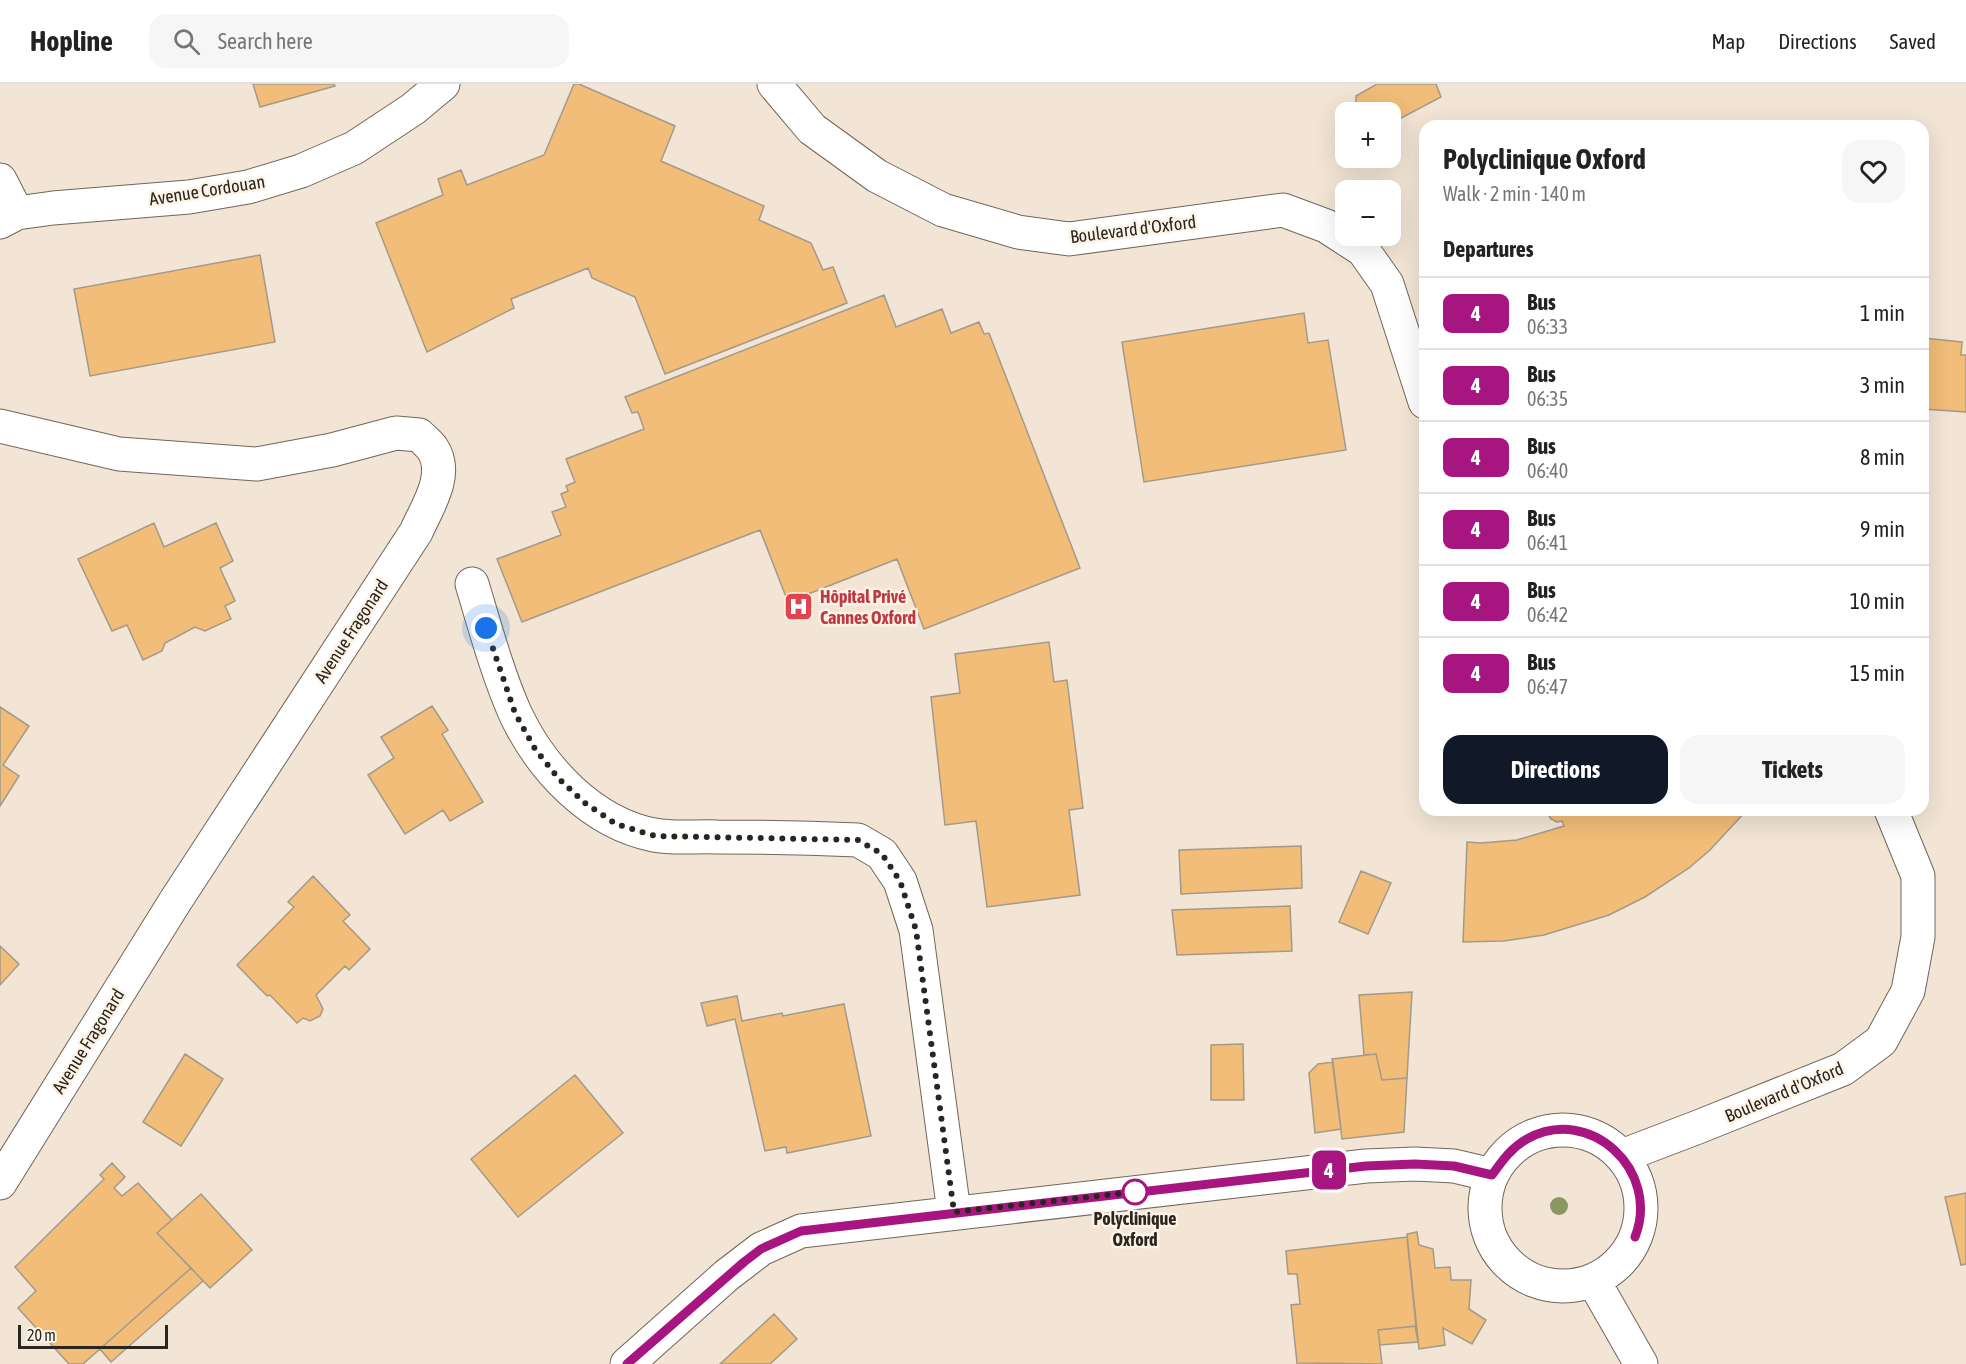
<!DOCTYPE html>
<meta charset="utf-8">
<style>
body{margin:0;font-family:"Asap Condensed",sans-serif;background:#f6f6f6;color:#222;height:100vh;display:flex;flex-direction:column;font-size:22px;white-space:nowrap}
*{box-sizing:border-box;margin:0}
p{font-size:20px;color:#767676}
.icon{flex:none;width:33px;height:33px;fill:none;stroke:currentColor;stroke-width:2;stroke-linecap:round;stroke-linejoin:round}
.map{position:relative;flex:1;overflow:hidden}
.sheet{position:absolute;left:1419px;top:36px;width:510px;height:696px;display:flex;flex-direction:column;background:#fff;border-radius:18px;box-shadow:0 6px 24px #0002}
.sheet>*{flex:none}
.badge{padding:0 12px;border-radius:9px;font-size:21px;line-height:39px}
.tools{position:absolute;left:1335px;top:18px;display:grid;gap:12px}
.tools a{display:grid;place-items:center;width:66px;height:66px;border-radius:12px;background:#fff;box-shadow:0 6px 24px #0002;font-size:30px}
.scale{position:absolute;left:18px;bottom:15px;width:150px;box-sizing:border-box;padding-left:6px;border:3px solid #2a251f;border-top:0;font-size:16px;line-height:21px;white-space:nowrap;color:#2a251f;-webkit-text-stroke:4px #fdf3e6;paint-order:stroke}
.you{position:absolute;width:30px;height:30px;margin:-15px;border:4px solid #fff;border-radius:50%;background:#1a73e8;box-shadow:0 0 0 9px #1a73e833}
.map>.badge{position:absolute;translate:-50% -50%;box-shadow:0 0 0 3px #fff}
h2{padding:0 24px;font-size:22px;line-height:54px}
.round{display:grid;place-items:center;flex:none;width:63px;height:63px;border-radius:18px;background:#f6f6f6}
.headline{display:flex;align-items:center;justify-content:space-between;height:102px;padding:0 24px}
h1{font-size:28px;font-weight:700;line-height:45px}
.primary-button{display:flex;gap:12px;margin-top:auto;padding:12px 24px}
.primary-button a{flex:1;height:69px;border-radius:18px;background:#111827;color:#fff;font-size:24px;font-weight:700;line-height:69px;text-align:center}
.primary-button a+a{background:#f6f6f6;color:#222}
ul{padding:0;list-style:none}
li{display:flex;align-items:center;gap:18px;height:72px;padding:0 24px;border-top:2px solid #e0e0e0}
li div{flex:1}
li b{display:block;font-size:22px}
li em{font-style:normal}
li .badge{min-width:66px;font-weight:700;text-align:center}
header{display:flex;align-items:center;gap:36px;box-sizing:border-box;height:84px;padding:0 30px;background:#fff;border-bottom:2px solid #e0e0e0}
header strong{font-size:28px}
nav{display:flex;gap:33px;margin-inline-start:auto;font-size:21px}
.search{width:420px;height:54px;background:#f6f6f6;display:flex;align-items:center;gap:15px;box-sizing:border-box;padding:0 21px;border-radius:18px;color:#767676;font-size:22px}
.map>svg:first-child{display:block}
</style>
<header>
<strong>Hopline</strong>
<div class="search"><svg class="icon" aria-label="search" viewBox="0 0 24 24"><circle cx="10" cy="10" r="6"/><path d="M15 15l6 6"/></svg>Search here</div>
<nav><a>Map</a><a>Directions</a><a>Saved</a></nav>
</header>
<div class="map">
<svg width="1966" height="1280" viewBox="0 0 1966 1280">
<rect width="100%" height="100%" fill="#f2e5d5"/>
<!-- building -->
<path fill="#f1bd78" stroke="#a5998a" stroke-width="1.5" d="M253 0H334L335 2 260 23Z
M574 0H579L675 42 661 77 764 122 759 136 811 159 823 186 833 183 847 219 665 290 635 213 592 194 588 184 511 215 514 224 427 268 376 139 443 111 438 95 461 86 467 101 544 71Z
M1377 0H1436L1441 13 1390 40V28H1356V12Z
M260 171 275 258 90 292 74 205Z
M884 211 896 243 942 225 951 249 979 238 984 250 989 249 1080 484 924 545 897 475 788 518 760 446 522 538 497 475 561 451 552 428 566 423 561 410 568 407 566 402 575 398 566 375 644 345 638 328 632 329 625 313Z
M1304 229 1308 259 1328 256 1346 366 1144 398 1122 258Z
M1923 254 1962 258 1961 271H1966V328L1923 325Z
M154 439 164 463 216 439 233 477 220 484 235 517 225 522 231 535 205 547 195 543 165 559 162 567 143 576 127 541 112 547 78 475Z
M1049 558 1054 598 1067 596 1083 724 1069 726 1080 811 987 823 976 737 945 741 931 613 960 609 955 570Z
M432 622 448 646 442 650 483 718 450 737 443 726 405 750 368 691 394 674 381 653Z
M0 623 29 642 3 681 19 692 0 722Z
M1548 726H1747L1710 766 1689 784 1645 813 1609 831 1544 851 1504 857 1463 858 1467 758 1481 759 1517 756 1564 742 1562 737 1557 738 1551 735 1549 732Z
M1301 762 1302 804 1181 810 1179 766Z
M1361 787 1391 799 1368 850 1339 838Z
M313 792 350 831 343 837 370 865 349 886 345 882 316 911 323 925 320 932 310 937 303 934 297 939 270 911 267 912 237 881 294 823 288 818Z
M1290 822 1292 867 1177 871 1172 826Z
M0 862 19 880 0 901Z
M1412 908 1407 994 1382 996 1376 970 1364 971 1359 911Z
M737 912 742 937 782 929 783 932 844 920 871 1052 787 1069 786 1063 765 1067 735 935 707 942 701 919Z
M1243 960 1244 1016H1211V961Z
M185 970 223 995 181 1062 143 1038Z
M1376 970 1382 996 1407 994 1404 1048 1342 1055 1332 975Z
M1333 978 1341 1045 1315 1049 1309 989 1318 980Z
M575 991 623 1049 518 1133 471 1075Z
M112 1079 125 1093 114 1104 122 1112 138 1099 172 1136 157 1149 191 1184 83 1280H69L18 1224 36 1207 15 1183 104 1095 100 1091Z
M1966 1109V1180L1961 1181 1945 1113Z
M201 1110 252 1166 210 1204 157 1149Z
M1417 1148 1419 1161 1433 1165 1435 1184 1450 1183 1451 1196H1471L1469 1225 1486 1236 1472 1260 1443 1244 1445 1261 1419 1265 1407 1150Z
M1407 1153 1416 1242 1378 1246 1382 1280 1297 1279 1291 1221 1300 1220 1297 1190H1288L1286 1167Z
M191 1184 203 1197 111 1278 100 1265Z
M774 1230 797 1255 770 1280H720Z
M1415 1242 1418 1258 1380 1261 1378 1246Z"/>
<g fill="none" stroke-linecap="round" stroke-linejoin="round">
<defs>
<path id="minor" d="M774 0 812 45 877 92 943 126 1018 148 1069 155 1283 126 1326 142 1363 166 1387 200 1425 318
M0 96 17 129
M0 138 17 129 53 124 189 113 248 103 301 87 354 64 413 25 443 0
M0 342 119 370 257 380 332 366 396 349 419 351C423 355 428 359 432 364 450 390 427 423 416 448L176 816 0 1099
M472 500C485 543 497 588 515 629 541 685 592 739 654 751 674 755 697 752 717 753 764 753 811 754 858 756L882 770 900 797 916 846 954 1128
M1485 1124a78 78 0 1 1 156 0a78 78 0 1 1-156 0Z
M1622 1072 1698 1043 1843 985 1881 957 1908 907 1918 853V792L1891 726
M1593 1196 1641 1280
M627 1280 727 1191 761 1165 801 1147 1366 1082 1415 1080 1454 1082 1492 1091"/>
</defs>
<!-- minor casing -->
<use href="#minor" stroke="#716658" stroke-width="35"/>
<!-- minor -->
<use href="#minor" stroke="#fff" stroke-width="33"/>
</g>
<!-- trees -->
<circle fill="#8c9661" cx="1559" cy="1122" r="9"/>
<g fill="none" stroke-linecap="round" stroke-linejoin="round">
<defs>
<path id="line" d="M627 1280 744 1178 761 1165 801 1147 1366 1082 1415 1080 1454 1082 1492 1091C1502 1077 1511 1064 1527 1055 1590 1020 1661 1087 1635 1153"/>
</defs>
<!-- line casing -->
<use href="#line" stroke="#fff" stroke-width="14"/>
<!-- line -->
<use href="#line" stroke="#a61580" stroke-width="9"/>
<!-- walk -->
<path stroke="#2a251f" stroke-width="6" stroke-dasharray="0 10.8" d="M486 544 515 629 535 665 559 695 585 719 616 740 655 752 858 756 882 770 900 797 916 846 954 1128 1135 1108"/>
</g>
<!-- icons -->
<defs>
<symbol id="hospital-square" viewBox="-11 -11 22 22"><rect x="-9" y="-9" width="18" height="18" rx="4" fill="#e0444e" stroke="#fdf3e6"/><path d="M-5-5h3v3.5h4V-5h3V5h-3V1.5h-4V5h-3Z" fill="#fff"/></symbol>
</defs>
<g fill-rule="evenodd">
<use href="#hospital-square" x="782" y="506" width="33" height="33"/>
</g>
<!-- markers -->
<circle fill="#fff" stroke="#a61580" stroke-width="3" cx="1135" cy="1108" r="12"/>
<g text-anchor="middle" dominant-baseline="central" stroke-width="5" stroke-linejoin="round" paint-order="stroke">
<!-- street labels -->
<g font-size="18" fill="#2a251f" stroke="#fdf3e6">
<text transform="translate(207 106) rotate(-9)">Avenue Cordouan</text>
<text transform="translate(1133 145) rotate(-7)">Boulevard d'Oxford</text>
<text transform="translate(351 547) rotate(-57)">Avenue Fragonard</text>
<text transform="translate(88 957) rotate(-58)">Avenue Fragonard</text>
<text transform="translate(1784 1008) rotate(-23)">Boulevard d'Oxford</text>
</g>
<!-- health labels -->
<g font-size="18" font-weight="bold" fill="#be3a42" stroke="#fdf3e6" text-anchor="start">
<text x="820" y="512">Hôpital Privé<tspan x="820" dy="21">Cannes Oxford</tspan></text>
</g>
<!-- stop labels -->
<g font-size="18" font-weight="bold" fill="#2a251f" stroke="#fdf3e6">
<text x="1135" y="1134">Polyclinique<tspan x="1135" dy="21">Oxford</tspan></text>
</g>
</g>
</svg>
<div class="tools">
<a>+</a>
<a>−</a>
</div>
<div class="scale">20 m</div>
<div class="you" style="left:486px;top:544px"></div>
<b class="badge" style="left:1329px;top:1086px;background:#a61580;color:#fff">4</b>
<section class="sheet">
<div class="headline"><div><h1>Polyclinique Oxford</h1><p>Walk · 2 min · 140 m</p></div><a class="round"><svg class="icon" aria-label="heart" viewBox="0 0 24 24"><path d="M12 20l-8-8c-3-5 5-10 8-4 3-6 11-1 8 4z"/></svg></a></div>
<h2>Departures</h2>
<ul>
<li><span class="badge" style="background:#a61580;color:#fff">4</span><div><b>Bus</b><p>06:33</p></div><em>1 min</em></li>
<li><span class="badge" style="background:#a61580;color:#fff">4</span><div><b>Bus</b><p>06:35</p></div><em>3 min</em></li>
<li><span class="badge" style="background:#a61580;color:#fff">4</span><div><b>Bus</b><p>06:40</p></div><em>8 min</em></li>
<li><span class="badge" style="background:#a61580;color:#fff">4</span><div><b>Bus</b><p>06:41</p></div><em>9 min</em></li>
<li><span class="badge" style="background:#a61580;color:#fff">4</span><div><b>Bus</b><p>06:42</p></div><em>10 min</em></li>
<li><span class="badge" style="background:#a61580;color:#fff">4</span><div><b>Bus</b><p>06:47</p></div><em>15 min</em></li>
</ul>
<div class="primary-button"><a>Directions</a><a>Tickets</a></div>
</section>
</div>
